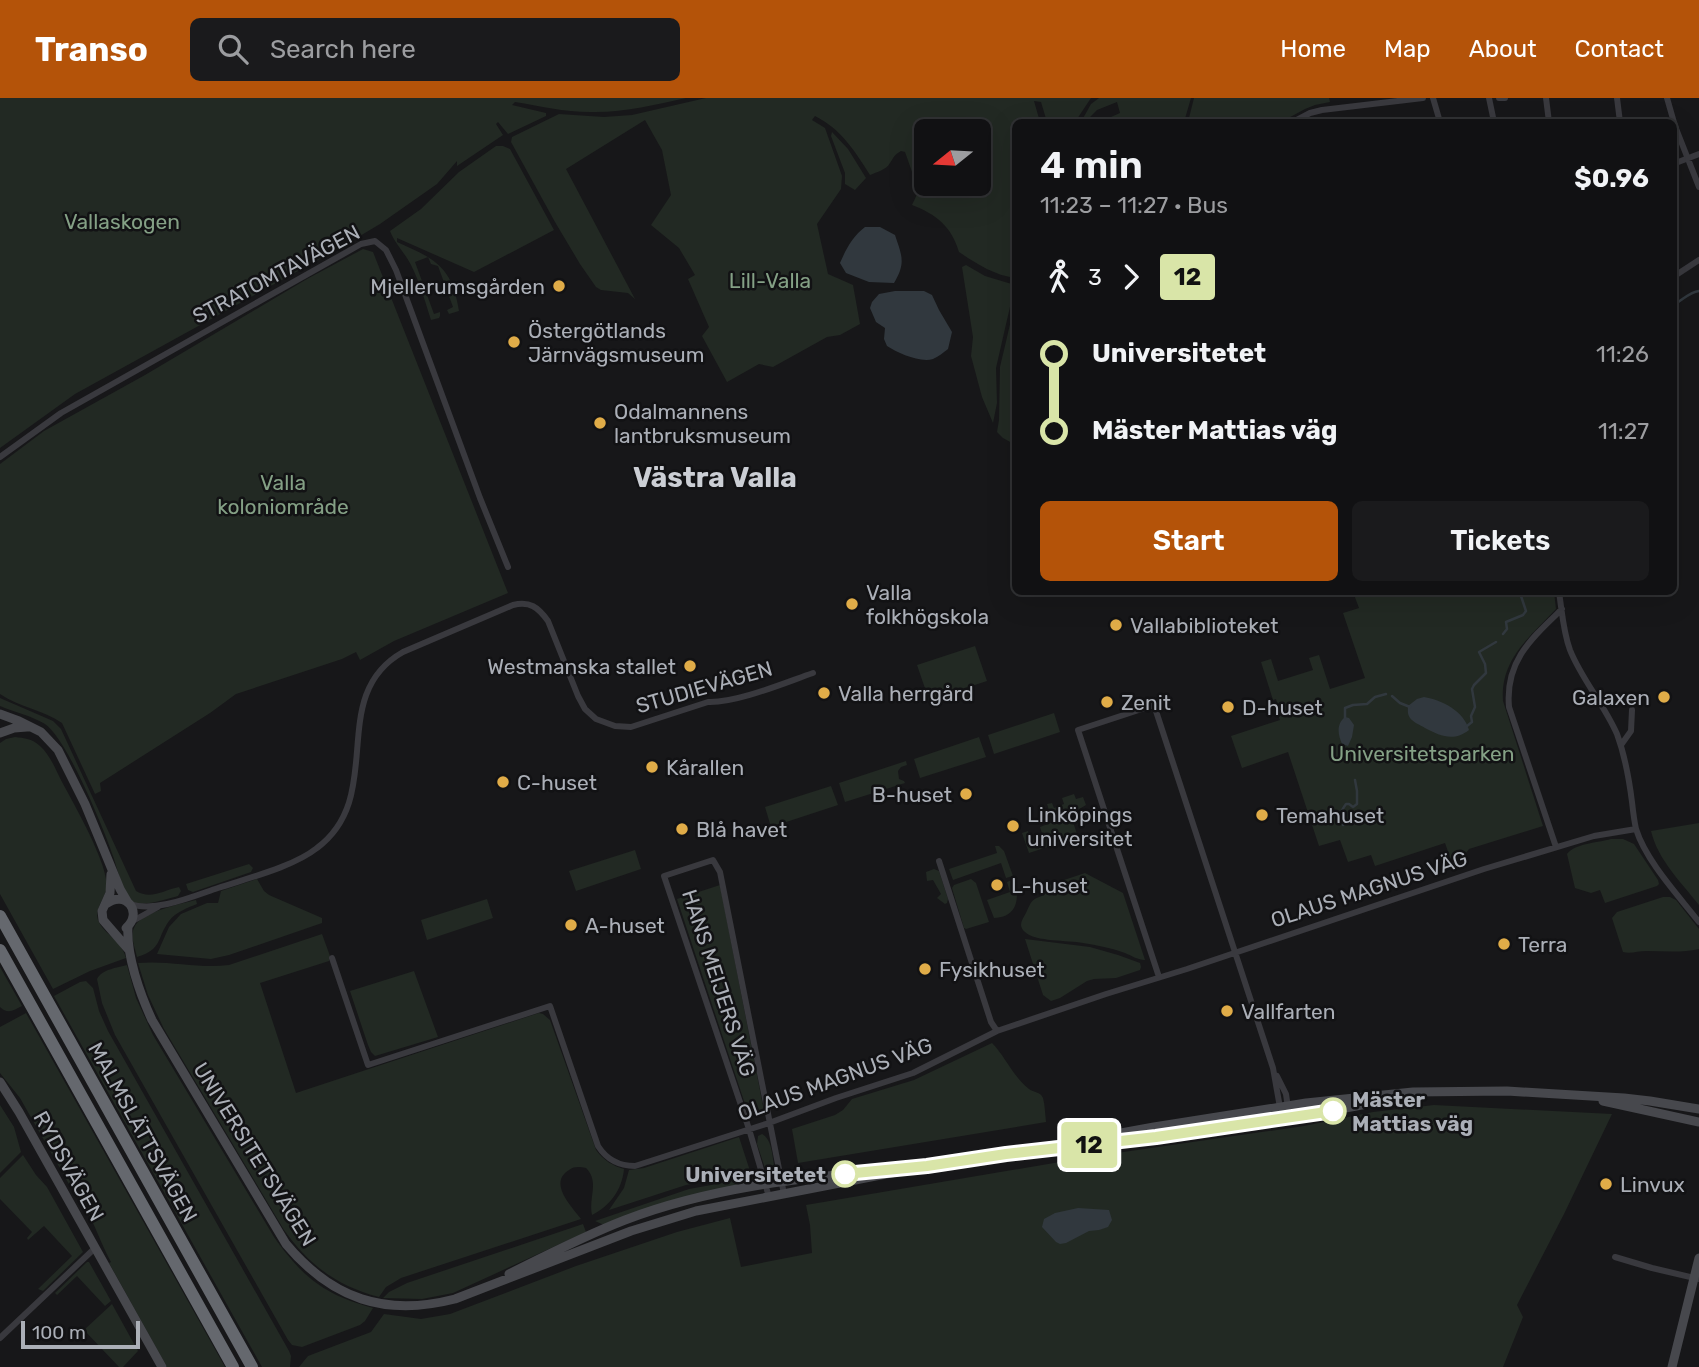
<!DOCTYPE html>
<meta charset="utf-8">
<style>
body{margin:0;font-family:Rubik,sans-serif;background:#1a1a1c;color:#f1f3f6;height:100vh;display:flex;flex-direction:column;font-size:26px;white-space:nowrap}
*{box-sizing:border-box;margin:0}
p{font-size:23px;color:#9c9da0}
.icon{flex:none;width:38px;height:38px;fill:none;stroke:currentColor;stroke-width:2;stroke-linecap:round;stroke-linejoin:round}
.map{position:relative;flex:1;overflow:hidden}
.sheet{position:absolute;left:1012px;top:21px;width:665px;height:476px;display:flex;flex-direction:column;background:#111113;border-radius:10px;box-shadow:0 7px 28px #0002,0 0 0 2px #303133}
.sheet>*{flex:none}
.badge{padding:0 14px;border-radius:5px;font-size:24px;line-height:46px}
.needle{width:46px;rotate:252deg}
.tools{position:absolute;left:914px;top:21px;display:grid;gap:14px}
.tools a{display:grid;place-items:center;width:77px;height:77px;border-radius:10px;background:#111113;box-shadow:0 7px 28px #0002,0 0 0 2px #303133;font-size:35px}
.scale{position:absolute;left:21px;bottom:18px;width:119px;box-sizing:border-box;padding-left:7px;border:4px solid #abafb7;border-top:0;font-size:19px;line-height:24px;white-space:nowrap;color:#abafb7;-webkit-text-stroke:5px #121214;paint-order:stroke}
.map>.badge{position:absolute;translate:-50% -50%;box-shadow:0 0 0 4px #fff}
.legs{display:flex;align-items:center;gap:10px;height:77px;padding:0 28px;font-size:23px}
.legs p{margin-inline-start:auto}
.head{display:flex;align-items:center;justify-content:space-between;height:119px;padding:0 28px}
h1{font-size:38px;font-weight:600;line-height:52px}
.primary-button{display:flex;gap:14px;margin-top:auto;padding:14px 28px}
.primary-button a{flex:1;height:80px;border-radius:10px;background:#b45309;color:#fff;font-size:28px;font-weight:600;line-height:80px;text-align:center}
.primary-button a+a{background:#1a1a1c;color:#f1f3f6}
ul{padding:0 28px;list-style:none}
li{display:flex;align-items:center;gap:24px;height:77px;font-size:26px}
li i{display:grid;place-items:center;width:10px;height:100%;margin:0 9px;background:currentColor}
li i::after{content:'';width:18px;height:18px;margin:-9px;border:5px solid;border-radius:50%;background:#111113}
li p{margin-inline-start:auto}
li:first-child i{background:linear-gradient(#0000 50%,currentColor 0)}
li:last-child i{background:linear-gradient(currentColor 50%,#0000 0)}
header{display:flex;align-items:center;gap:42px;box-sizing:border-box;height:98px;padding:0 35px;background:#b45309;color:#fff}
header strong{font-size:33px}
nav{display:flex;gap:38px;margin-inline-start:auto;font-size:24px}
.search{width:490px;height:63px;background:#1a1a1c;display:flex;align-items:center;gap:18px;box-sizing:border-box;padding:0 24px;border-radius:10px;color:#9c9da0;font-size:26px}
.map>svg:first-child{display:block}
</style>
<header>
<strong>Transo</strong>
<div class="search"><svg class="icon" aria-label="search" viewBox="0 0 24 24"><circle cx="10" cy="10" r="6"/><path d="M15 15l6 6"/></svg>Search here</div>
<nav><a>Home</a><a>Map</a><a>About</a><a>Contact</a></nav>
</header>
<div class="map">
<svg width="1699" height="1269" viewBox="0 0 1699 1269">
<rect width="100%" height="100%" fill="#171719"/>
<!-- green -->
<path fill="#222923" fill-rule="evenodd" d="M0 0H686C654 7 623 15 590 14 564 14 540 8 515 4L512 7 546 15V18L508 36 498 24 496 26 503 37 457 68V63L437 86 380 126 338 151 75 296 0 350Z
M706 0H1091L1075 24H1047L1041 4 1034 3 1040 24H1015V180C994 177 977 166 959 154 952 129 936 116 912 107L920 90 917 88 905 54 901 53C894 57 894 59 890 65 886 72 877 74 870 77 854 52 842 32 815 18L812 22 825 30 842 78 841 91 817 126 828 176 853 187 860 226 840 237 827 239 773 269 759 266 727 284 702 238 709 229 688 181 695 177 679 150 651 127 671 97 662 52 645 22 566 71 635 201 628 195 601 192 596 189 580 166 555 124 511 44 512 39 559 16 604 19 632 17ZM926 33H978V86H926Z
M1099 0H1191L1184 24H1101L1102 23 1120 15 1117 4 1097 12 1085 24H1081L1091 6Z
M1194 0H1329L1330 4 1315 7 1305 11 1281 24H1188Z
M832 34 848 51 866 80 855 92 845 86V75L831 38Z
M496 48H503L510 51 554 132 474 174 397 140V144C435 161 452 168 459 213L449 216 447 212 453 209 438 168 431 166 428 159 415 164 434 216 440 214V218L439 220 431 222C425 203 420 185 411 167 405 155 395 146 390 133L421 111 459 74Z
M363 151 373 154 508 495 394 543 360 562 356 554 342 561 236 596 210 615 100 685 101 693 95 696 62 625C43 612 19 609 0 596V366L44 333 145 277 307 181Z
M966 167 985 178 1015 187 996 270 997 305 993 325 982 299 971 258 973 239 962 169Z
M1015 205V327L1012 329V345L1003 340 997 334 999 322 1000 269Z
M1353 494H1554L1556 511C1530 539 1500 561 1503 603L1543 728 1469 751 1454 771 1445 745 1375 768 1371 757 1348 764 1340 742 1319 748 1288 654 1242 670 1231 638 1280 622 1278 617 1280 615 1276 601 1273 602 1261 564 1271 561 1278 583 1313 572 1309 560 1319 557 1330 591 1365 580 1343 515 1359 510Z
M975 548 987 583 929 602 917 567Z
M0 600 53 623 61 631 136 793C151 802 164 792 179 789L181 793 178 798C167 801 141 810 131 803 123 796 117 769 113 758 104 731 67 641 45 626 32 618 14 614 0 608Z
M1054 615 1060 634 994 656 988 637Z
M15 639C24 640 33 641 40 648 50 657 56 672 62 684 76 710 92 738 102 766 104 772 106 780 107 786 107 799 94 809 98 822 104 837 121 841 126 860L90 873 53 891 0 796V645L6 641Z
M979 639 986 659 920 680 914 661Z
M906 663 907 667 901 669 898 673 899 681 904 683 905 685 845 704 839 685Z
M831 688 838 707 771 729 765 709Z
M1074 696 1076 701 1083 699 1086 707 1069 717 1071 721 1087 713 1089 719 1073 724 1078 739 1029 755 1022 735 1028 733 1030 740H1033L1035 745 1044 742 1040 729 1053 724 1047 706 1052 705 1054 710 1064 706 1062 700Z
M1699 725V807C1681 784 1658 762 1651 733Z
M1611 741H1623L1634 746 1658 782 1659 786 1657 788 1605 805 1600 792 1591 795 1575 790 1567 756C1576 745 1597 745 1611 741Z
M995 748H999L1004 753 1013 778 1006 780 1001 765 953 782 949 771 997 755Z
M635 752 641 771 576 793 569 773Z
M249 766 253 770 251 774 193 794 188 792 186 786Z
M934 771 939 773 948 801 947 805 945 806 937 800 941 796 933 782 927 783 926 774Z
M1085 775 1123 795 1145 862C1138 862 1132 858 1125 855 1111 850 1097 847 1083 845 1068 842 1035 844 1025 834 1017 827 1023 821 1026 815 1032 802 1031 802 1044 797L1046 788Z
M257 781 264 793 269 797 322 820V825L229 857 211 861 157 856 169 829 181 816 207 805H218L221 793Z
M971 781 976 785 989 824 966 831 964 830 952 790 954 787Z
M1014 781C1020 800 1018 819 994 820L987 802 1010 794 1007 784Z
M720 787 764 1013 749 1018 677 801Z
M1663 799H1670L1676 802 1699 831V851C1682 855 1664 853 1646 853 1638 853 1631 856 1623 854L1612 820 1617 814Z
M487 801 493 820 427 842 421 822Z
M196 802 197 806C187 810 176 814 169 823 156 841 163 851 137 859 135 850 130 838 134 830 140 814 180 806 196 802Z
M322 836 330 858 329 863 260 885 296 995 539 915 543 916 550 922 596 1052C603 1062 613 1068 624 1071 622 1092 610 1108 592 1117 588 1100 600 1084 586 1070 579 1069 575 1068 569 1072 548 1085 571 1108 581 1121L401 1180 386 1189 379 1199C337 1188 309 1167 284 1132L164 931 148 897 138 865C169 862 199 871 229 867Z
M1025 841 1090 849 1118 857 1140 865 1141 869 1140 872 1116 880 1094 881 1087 883 1060 900 1051 903 1043 897Z
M127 867 136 900 153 937 274 1139C303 1180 325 1197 373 1210L365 1223 360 1227 302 1249 292 1247 288 1242 115 937 102 905 97 881C102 871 117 870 127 867Z
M0 869 22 908C14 912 8 917 0 909Z
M414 873 438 939 375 958 371 954 368 947 350 893Z
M86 883 93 890 99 913 108 933 289 1253 291 1258 290 1269H262L54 898 80 884Z
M26 915 225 1269H167L109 1165 111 1164C98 1140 92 1115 74 1095L20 1000 0 975V929Z
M992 945C1005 958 1014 980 1029 991 1034 995 1040 993 1043 1000 1045 1007 1045 1016 1046 1024L798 1065 792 1031 835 1017 843 1012 852 1001 914 982Z
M0 1007 14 1029 21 1054 0 1075Z
M1434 1007 1612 1016 1564 1116 1517 1207 1523 1219 1503 1269H299L308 1258 371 1234 384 1216 421 1221 450 1216 576 1168 677 1134 730 1120 741 1169 812 1155 810 1127 806 1107 1089 1059 1304 1028 1373 1014Z
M762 1036C773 1042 772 1060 775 1071L766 1073 757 1046 758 1038Z
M739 1039 751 1076 686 1087 609 1112 624 1090 629 1072 644 1070Z
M23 1057 36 1077 47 1089 83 1154 43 1193 38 1191 72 1158 44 1128 28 1142 27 1140 32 1134 0 1101V1080Z
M756 1079 750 1084 604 1127 595 1123 689 1091Z
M583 1126 586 1134 453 1195 422 1201 383 1200 389 1194 407 1185Z
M87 1164H89L111 1203 105 1208 77 1178 57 1197 55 1195Z
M112 1206 138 1253 123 1269H119L84 1232Z"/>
<!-- water -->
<path fill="#31383e" d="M865 129H880L895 137C902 158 906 165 894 185L869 184 846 175 840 165C846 151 853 138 865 129Z
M895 193H924L932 197 939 212 952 234 948 251C944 254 938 259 933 261 920 265 898 255 887 248L884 241 885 230 876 224 870 210 872 204 879 196Z
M1424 599C1442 602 1464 613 1469 632 1454 644 1440 638 1425 630 1420 627 1413 624 1410 620 1407 615 1408 613 1408 608L1417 601Z
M1345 619 1349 620 1354 627 1352 639 1348 648 1342 646C1338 637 1336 626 1345 619Z
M1078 1110 1109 1112 1112 1122 1108 1129 1099 1132 1089 1133 1066 1145 1060 1146 1056 1144 1042 1129 1044 1121 1055 1115Z"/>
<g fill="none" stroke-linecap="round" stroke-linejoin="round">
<!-- stream -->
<path stroke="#31383e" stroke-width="2.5" d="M1673 207C1682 203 1689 194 1699 193
M1503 536 1507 531 1506 524 1523 517 1526 513 1521 498 1526 495 1535 496 1539 494
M1392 598 1400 605 1410 609
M1345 620V610L1353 607 1367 606 1375 599 1386 596
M1467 628 1472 624 1471 618 1475 609 1472 591 1474 587 1486 575 1485 566 1479 554 1496 544
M1343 727C1340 717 1340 714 1346 706H1349L1353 709 1357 706V693L1355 682"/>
<!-- street -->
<path stroke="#39393e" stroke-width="6" d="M1433 0 1440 24
M1489 0 1494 24
M1499 0H1505
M1546 0 1549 24
M1617 0 1620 24
M1667 0 1675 28 1699 89
M1293 24 1310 15 1322 12 1423 0
M1673 66 1699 56
M1673 179 1699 162
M0 359 61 315 361 146 375 143 386 152 396 172 480 400 508 469
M1060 494 1062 495 1068 494
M1559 494C1562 513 1563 533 1570 552 1582 582 1604 606 1617 636 1625 658 1629 680 1632 704 1633 713 1634 722 1636 731 1646 763 1678 797 1699 824
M1621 647 1631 633 1632 612
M1556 749 1509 609C1505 563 1531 541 1562 511
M939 763 991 924 997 933
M130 806C155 815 194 798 218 790 248 780 293 769 317 750 388 697 325 598 403 554L513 507C530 503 538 509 548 523L578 598 585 611 596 621 615 628 631 629 708 604C737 605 784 585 813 575
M131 824 158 809
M332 860 368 967 550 908 598 1048C607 1062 619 1068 635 1068L769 1025 836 1000 913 975 997 933 1106 896 1187 871 1484 771 1594 738 1636 731
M1159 879 1078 632 1154 607 1273 970 1282 1021
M1277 978 1286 996 1288 1010
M769 1099 749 1031 664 778 713 762 720 774 784 1096
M1615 1159 1652 1170 1699 1181
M0 1240 95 1150"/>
<!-- secondary -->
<path stroke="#47484d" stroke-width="9" d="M0 616 19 623 41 634 58 652 85 706 120 791 127 803
M0 635 14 630 27 629
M111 776 110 795 102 813 103 822 129 852
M106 806C125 791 144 814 126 830
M128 828C126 857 140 896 152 922L286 1146C332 1201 385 1219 455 1201L631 1133 696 1113 927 1068 1006 1056 1154 1029 1306 1005 1413 994 1507 993 1624 1000 1650 1003 1699 1011
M0 984 19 1014 162 1269
M1603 1003 1699 1024
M1084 1047 1156 1039 1308 1017 1399 1000
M509 1176C547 1157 586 1137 625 1122 708 1090 799 1080 887 1072
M1672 1269 1699 1160"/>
<!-- highway -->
<path stroke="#65686e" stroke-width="12" d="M0 818 252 1269
M0 852 233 1269"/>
</g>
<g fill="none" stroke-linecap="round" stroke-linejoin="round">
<defs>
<path id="line-1" d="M845 1076 927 1068 1006 1056 1156 1039 1333 1013"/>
</defs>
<!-- line-1 casing -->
<use href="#line-1" stroke="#fff" stroke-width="16"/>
<!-- line-1 -->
<use href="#line-1" stroke="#d9e5a8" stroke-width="10"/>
</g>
<!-- markers -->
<g fill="#e0ac48" stroke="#121214" stroke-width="2.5">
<circle cx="559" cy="188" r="7"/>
<circle cx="514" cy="244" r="7"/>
<circle cx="600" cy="325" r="7"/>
<circle cx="852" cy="506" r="7"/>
<circle cx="1116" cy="527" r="7"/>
<circle cx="690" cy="568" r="7"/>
<circle cx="824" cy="595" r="7"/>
<circle cx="1664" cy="599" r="7"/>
<circle cx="1107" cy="604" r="7"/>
<circle cx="1228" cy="609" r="7"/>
<circle cx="652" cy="669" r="7"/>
<circle cx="503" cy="684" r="7"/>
<circle cx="966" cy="696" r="7"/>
<circle cx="1262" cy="717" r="7"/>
<circle cx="1013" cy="728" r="7"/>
<circle cx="682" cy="731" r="7"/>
<circle cx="997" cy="787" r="7"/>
<circle cx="571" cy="827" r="7"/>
<circle cx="1504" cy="846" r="7"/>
<circle cx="925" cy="871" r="7"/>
<circle cx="1227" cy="913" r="7"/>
<circle cx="1606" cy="1086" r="7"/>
</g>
<g fill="#fff" stroke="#d9e5a8" stroke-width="3.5">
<circle cx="1333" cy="1013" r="12"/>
<circle cx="845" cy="1076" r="12"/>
</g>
<g text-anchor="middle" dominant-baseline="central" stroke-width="5" stroke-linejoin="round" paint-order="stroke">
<!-- park labels -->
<g font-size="21" fill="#84a085" stroke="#121214">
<text x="122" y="123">Vallaskogen</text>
<text x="770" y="182">Lill-Valla</text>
<text x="283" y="384">Valla<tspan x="283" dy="24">koloniområde</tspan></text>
<text x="1422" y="655">Universitetsparken</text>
</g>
<!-- street labels -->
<g font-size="21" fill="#abafb7" stroke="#121214">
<text transform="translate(276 176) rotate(-28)">STRATOMTAVÄGEN</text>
<text transform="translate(704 589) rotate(-16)">STUDIEVÄGEN</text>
<text transform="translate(1369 791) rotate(-18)">OLAUS MAGNUS VÄG</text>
<text transform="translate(719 885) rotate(72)">HANS MEIJERS VÄG</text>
<text transform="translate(835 981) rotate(-20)">OLAUS MAGNUS VÄG</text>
<text transform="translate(143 1034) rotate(61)">MALMSLÄTTSVÄGEN</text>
<text transform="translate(255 1056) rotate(58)">UNIVERSITETSVÄGEN</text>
<text transform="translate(69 1068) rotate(61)">RYDSVÄGEN</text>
</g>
<!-- poi labels -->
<g font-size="21" fill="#abafb7" stroke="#121214" text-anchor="start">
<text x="545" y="188" text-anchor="end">Mjellerumsgården</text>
<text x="528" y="232">Östergötlands<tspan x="528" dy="24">Järnvägsmuseum</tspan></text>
<text x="614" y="313">Odalmannens<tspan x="614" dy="24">lantbruksmuseum</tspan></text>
<text x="866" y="494">Valla<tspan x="866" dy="24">folkhögskola</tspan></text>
<text x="1130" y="527">Vallabiblioteket</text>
<text x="676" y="568" text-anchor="end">Westmanska stallet</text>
<text x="838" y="595">Valla herrgård</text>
<text x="1650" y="599" text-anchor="end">Galaxen</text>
<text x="1121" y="604">Zenit</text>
<text x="1242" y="609">D-huset</text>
<text x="666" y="669">Kårallen</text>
<text x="517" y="684">C-huset</text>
<text x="952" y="696" text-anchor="end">B-huset</text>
<text x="1027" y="716">Linköpings<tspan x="1027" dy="24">universitet</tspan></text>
<text x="1276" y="717">Temahuset</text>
<text x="696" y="731">Blå havet</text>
<text x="1011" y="787">L-huset</text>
<text x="585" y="827">A-huset</text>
<text x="1518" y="846">Terra</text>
<text x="939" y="871">Fysikhuset</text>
<text x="1241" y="913">Vallfarten</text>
<text x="1620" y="1086">Linvux</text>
</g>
<!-- stop labels -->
<g font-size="21" font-weight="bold" fill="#abafb7" stroke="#121214" text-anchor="start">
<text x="1352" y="1001">Mäster<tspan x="1352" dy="24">Mattias väg</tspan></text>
<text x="826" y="1076" text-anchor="end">Universitetet</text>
</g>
<!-- district labels -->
<g font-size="28" font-weight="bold" fill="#cbced4" stroke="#121214">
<text x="715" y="379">Västra Valla</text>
</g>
</g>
</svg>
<div class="tools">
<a><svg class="needle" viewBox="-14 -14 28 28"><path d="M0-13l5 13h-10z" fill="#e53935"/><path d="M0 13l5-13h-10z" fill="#9c9da0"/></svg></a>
</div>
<div class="scale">100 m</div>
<b class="badge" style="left:1089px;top:1047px;background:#d9e5a8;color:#111">12</b>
<section class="sheet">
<div class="head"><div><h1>4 min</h1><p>11:23 – 11:27 · Bus</p></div><b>$0.96</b></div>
<div class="legs"><svg class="icon" aria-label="walk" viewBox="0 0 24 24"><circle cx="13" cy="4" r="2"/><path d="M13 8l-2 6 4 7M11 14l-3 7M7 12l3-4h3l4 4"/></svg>3<svg class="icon" aria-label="forward" viewBox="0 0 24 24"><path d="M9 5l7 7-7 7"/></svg><b class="badge" style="background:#d9e5a8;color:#111">12</b></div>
<ul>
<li><i style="color:#d9e5a8"></i><b>Universitetet</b><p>11:26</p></li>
<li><i style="color:#d9e5a8"></i><b>Mäster Mattias väg</b><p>11:27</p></li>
</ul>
<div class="primary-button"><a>Start</a><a>Tickets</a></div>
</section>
</div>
